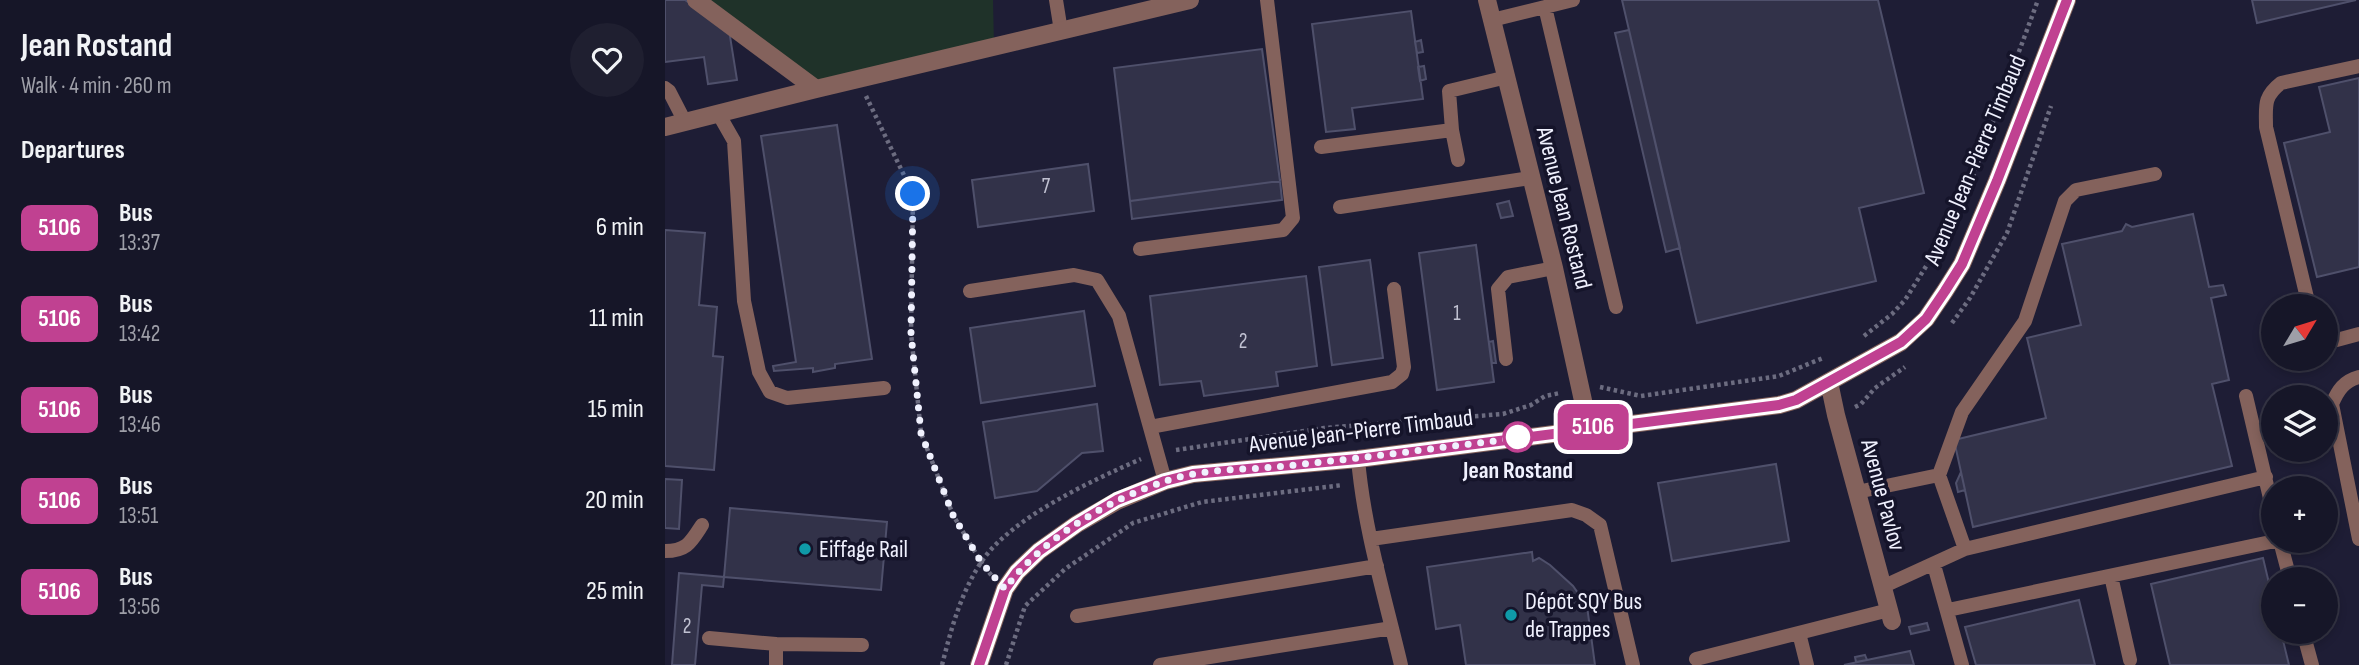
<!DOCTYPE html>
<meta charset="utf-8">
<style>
body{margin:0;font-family:"Sofia Sans Condensed",sans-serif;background:#1f1f30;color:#f1f3f6;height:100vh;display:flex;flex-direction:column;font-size:26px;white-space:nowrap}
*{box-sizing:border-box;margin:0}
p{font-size:23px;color:#9e9fa8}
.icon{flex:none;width:38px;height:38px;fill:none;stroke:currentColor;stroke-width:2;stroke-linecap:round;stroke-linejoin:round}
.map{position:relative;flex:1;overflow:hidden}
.panel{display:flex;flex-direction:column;background:#161628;width:665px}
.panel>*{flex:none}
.badge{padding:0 14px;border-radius:10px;font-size:24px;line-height:46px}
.needle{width:46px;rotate:52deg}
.controls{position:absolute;left:1596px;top:294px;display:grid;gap:14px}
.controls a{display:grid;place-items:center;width:77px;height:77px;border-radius:50%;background:#161628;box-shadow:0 4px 10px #0003,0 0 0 2px #353545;font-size:35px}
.you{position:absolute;width:35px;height:35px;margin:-18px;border:5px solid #fff;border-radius:50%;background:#1a73e8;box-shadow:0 0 0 10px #1a73e833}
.map>.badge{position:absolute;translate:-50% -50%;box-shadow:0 0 0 4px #fff}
h2{padding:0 21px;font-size:26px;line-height:63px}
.round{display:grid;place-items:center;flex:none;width:74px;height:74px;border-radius:37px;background:#1f1f30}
.headline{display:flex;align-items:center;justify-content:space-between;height:119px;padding:0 21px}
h1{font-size:33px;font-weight:700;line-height:52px}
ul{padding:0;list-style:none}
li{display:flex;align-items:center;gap:21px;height:91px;padding:0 21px}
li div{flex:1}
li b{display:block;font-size:26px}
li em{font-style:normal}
li .badge{min-width:77px;font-weight:700;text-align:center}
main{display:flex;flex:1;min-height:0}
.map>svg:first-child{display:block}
</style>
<main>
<section class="panel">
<div class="headline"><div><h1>Jean Rostand</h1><p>Walk · 4 min · 260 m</p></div><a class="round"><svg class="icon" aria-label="heart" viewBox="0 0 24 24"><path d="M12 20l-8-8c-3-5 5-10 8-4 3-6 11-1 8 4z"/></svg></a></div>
<h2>Departures</h2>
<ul>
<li><span class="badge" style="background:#c04191;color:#fff">5106</span><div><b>Bus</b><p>13:37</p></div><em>6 min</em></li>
<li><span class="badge" style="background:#c04191;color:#fff">5106</span><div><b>Bus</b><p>13:42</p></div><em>11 min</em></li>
<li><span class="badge" style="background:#c04191;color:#fff">5106</span><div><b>Bus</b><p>13:46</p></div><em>15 min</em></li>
<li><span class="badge" style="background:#c04191;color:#fff">5106</span><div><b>Bus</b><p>13:51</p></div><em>20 min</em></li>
<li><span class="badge" style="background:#c04191;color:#fff">5106</span><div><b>Bus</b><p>13:56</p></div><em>25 min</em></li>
</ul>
</section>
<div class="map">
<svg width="1694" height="665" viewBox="0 0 1694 665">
<rect width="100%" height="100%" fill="#1e1d35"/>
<!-- green -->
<path fill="#1f3229" d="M43 0H328L329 45 151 87Z"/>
<!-- building -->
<path fill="#323249" stroke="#4f506b" stroke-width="2" d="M0 0H20L64 30 72 80 43 84 39 57 0 62Z
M957 0H1213L1259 193 1194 208 1211 281 1032 323Z
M1587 0H1691L1592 23Z
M746 11 758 99 687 108 690 129 661 132 647 24Z
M964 30 1015 248 1001 252 950 33Z
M756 40 758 52 752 53 750 42Z
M597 49 615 181 465 201 449 68Z
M759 66 761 79 755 81 753 67Z
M1694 78V267L1652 277 1619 143 1665 132 1654 87Z
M172 125 207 359 170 364V368L148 372V368L109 371 108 366 131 362 96 136Z
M423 164 429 211 313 227 307 180Z
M615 181 617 200 467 219 465 201Z
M844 201 848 216 836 218 832 204Z
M1528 214 1544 287 1558 285 1561 295 1546 298 1564 380 1547 384 1567 466 1308 527 1289 440 1381 418 1362 338 1416 325 1397 244 1457 231 1461 224 1467 227Z
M0 230 40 233 34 305 52 307 48 356 58 357 49 470 0 466Z
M811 245 829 382 772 390 754 253Z
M705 260 718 358 667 365 654 267Z
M641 276 652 366 611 372 613 386 539 396 536 381 495 385 485 296Z
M419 311 430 386 316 403 305 328Z
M828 341 831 363H827L824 342Z
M432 404 438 451 417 453 372 491 330 498 318 422Z
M1111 464 1124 541 1007 561 993 483Z
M1296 472 1300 490 1293 492 1291 483Z
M0 479 17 480 14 529 0 528Z
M65 508 222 522 216 590 59 577Z
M867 552 868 561 874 558 885 565 908 586 922 606 930 665H801L795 625 771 629 762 567Z
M1598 558 1608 600V632H1616L1624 665H1505L1486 584Z
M14 573 59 577 58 587 37 585 30 665H7Z
M1414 600 1430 665H1311L1300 627Z
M1262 623 1264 630 1246 634 1244 627Z
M1245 651 1249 665H1179L1202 660Z
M1200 655 1202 660 1191 662 1190 657Z"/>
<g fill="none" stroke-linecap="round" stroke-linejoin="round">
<!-- path -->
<path stroke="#6c6c80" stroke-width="4.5" stroke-dasharray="3.5 3.5" stroke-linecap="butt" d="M201 96 248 194 246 333 256 433 288 515 316 562 327 576
M1303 190 1373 0
M1287 323 1305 298 1342 233 1386 106
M1199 336 1227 314 1240 300 1290 220
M935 387 976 396 1114 376 1158 358
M1190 407 1196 404 1210 388 1240 367
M511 450 659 428 838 414 866 405 880 396 895 393
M277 665C286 630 295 595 315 564 343 519 428 480 476 459
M341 665 360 606 400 569 468 523 537 502 678 485"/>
<!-- service -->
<path stroke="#84625c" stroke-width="14" d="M391 0 396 31
M880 7 908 0
M827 20 880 7 951 307
M0 88 4 91 20 122
M53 113 69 141 79 301 94 372 105 392 122 398 219 388
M656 147 787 130
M793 160 787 130 784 91 842 77
M675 207 865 178
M475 249 618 230 628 218 602 0
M305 291 409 275 432 280 454 316 500 481
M1644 306 1601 127C1601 106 1598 97 1616 83L1694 66
M1661 339 1668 341 1694 334
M841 359 833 289 843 277 889 268
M1694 377C1679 381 1673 390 1667 404L1694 539
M1581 396 1608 511
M485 427 727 382 737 374 739 367 729 289
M693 459C699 529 720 597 736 665
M1274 475 1300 549 1601 477
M1192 492 1274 475 1297 412 1360 321 1400 201 1411 190 1490 174
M706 539 907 510 921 515 935 525 968 665
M1615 541 1625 579
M0 551C22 551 26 542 37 525
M1269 565 1297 665
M1446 576 1465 660
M1217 587 1300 549
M1283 610 1610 541
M412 616 712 566
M1638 632 1647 665
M1134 633 1142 665
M44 638 111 644
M1031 659 1224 610
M111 665V644L197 645
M495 665 727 628"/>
<!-- minor -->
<path stroke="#84625c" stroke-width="18" d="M31 0 151 89
M822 0 889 268 924 428
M0 127 151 89 525 0
M1164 382 1171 415 1227 621"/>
<!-- tertiary -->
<path stroke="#84625c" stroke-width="18" d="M314 665 340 589 352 572 374 551 412 524 452 501 500 481 528 474 693 459 1114 405 1131 400 1236 342 1261 319 1280 291 1297 264 1332 181 1402 0"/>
</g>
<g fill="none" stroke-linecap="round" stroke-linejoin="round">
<defs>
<path id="line" d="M314 665 340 589 352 572 374 551 412 524 452 500 500 481 528 474 693 459 1114 405 1131 400 1236 342 1261 319 1280 291 1297 264 1332 181 1402 0"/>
</defs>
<!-- line casing -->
<use href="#line" stroke="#fff" stroke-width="16"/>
<!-- line -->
<use href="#line" stroke="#c04191" stroke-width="10"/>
<!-- walk -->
<path stroke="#f0f1fe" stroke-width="7" stroke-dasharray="0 12.6" d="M248 194 246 333 256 433 288 515 316 562 340 589C375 540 444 499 501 481 535 469 575 470 611 467 667 461 723 455 779 447 804 444 829 442 853 437"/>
</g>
<!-- markers -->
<circle fill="#fff" stroke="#c04191" stroke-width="3.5" cx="853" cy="437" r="14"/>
<g fill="#0f9aa8" stroke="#15142a" stroke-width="2.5">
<circle cx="140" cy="549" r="7"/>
<circle cx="846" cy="615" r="7"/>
</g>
<g text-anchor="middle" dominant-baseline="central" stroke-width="7" stroke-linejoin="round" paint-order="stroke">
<!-- number labels -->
<g font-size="21" fill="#c0c1d1">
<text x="381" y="186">7</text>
<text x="792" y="313">1</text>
<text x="578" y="341">2</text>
<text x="22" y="626">2</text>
</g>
<!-- street labels -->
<g font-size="24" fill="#f0f1fe" stroke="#15142a">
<text transform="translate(1310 160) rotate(-67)">Avenue Jean-Pierre Timbaud</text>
<text transform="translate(899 208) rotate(76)">Avenue Jean Rostand</text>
<text transform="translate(696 431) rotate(-7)">Avenue Jean-Pierre Timbaud</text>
<text transform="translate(1218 495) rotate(75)">Avenue Pavlov</text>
</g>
<!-- stop labels -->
<g font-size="24" font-weight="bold" fill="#f0f1fe" stroke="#15142a">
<text x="853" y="470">Jean Rostand</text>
</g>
<!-- poi labels -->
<g font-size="24" fill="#f0f1fe" stroke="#15142a" text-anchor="start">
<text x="154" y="549">Eiffage Rail</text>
<text x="860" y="601">Dépôt SQY Bus<tspan x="860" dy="28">de Trappes</tspan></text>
</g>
</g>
</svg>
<div class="controls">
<a><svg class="needle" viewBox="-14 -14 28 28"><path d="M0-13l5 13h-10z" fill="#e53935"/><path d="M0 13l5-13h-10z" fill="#9e9fa8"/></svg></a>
<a><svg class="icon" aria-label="layers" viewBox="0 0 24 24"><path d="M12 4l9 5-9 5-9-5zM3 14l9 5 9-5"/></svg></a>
<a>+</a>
<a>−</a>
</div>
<div class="you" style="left:248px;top:194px"></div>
<b class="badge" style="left:928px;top:427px;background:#c04191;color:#fff">5106</b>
</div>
</main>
